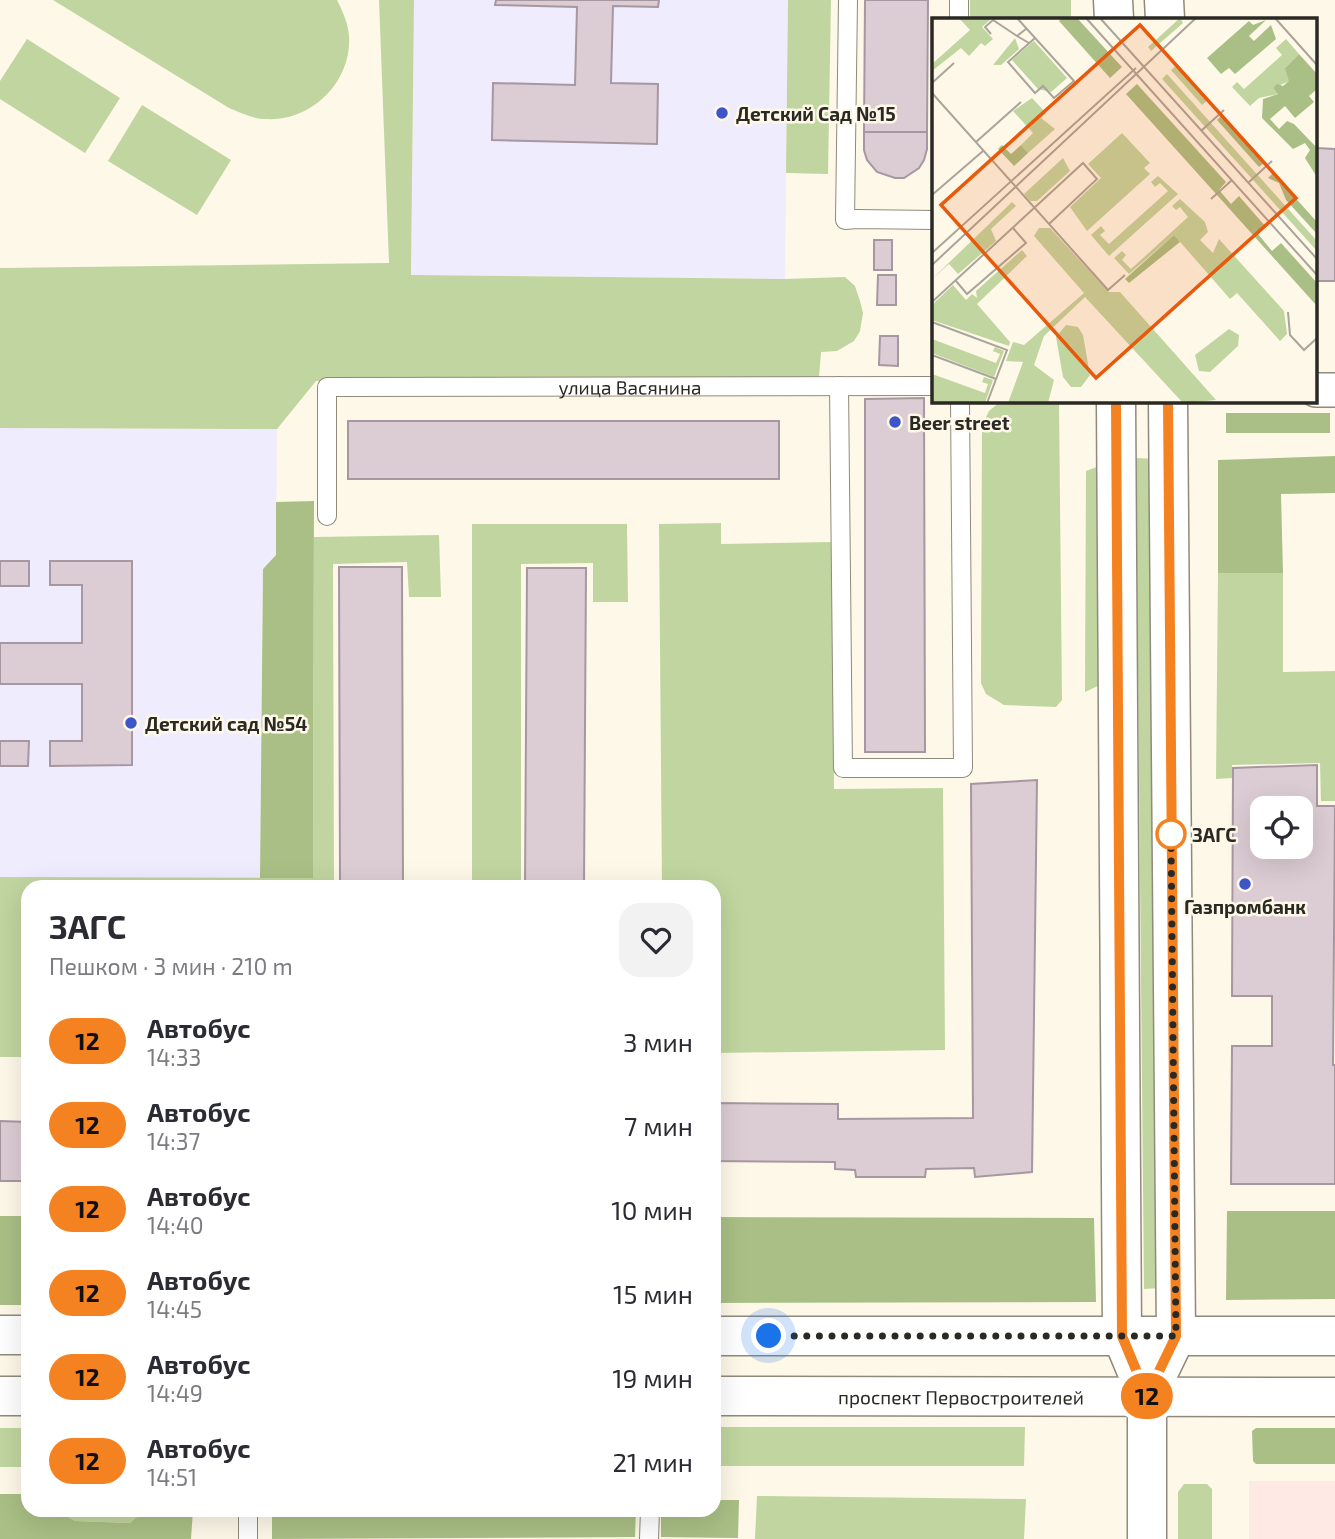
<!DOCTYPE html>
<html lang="ru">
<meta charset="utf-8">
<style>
body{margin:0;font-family:"Exo 2",sans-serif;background:#f2f2f3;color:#2b2b33;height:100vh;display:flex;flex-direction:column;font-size:26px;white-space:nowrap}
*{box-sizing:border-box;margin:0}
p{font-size:23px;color:#7c7c81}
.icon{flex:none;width:38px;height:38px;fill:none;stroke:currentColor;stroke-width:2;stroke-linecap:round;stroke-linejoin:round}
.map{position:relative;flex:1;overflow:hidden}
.drawer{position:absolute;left:21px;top:880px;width:700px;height:637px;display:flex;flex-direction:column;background:#fff;border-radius:21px;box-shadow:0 7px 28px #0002}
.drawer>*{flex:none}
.badge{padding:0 14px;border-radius:23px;font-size:24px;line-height:46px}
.tools{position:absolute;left:1250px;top:796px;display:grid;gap:14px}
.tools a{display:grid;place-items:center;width:63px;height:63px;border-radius:14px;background:#fff;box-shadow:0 7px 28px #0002;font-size:35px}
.you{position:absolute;width:35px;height:35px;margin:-18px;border:5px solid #fff;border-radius:50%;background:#1a73e8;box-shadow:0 0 0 10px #1a73e833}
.map>.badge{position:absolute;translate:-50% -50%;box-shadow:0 0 0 4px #fff}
.round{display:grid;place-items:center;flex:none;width:74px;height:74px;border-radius:21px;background:#f2f2f3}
.summary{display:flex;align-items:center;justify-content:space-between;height:119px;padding:0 28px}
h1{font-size:33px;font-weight:700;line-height:52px}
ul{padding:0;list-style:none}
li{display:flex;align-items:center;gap:21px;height:84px;padding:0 28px}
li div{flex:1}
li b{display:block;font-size:26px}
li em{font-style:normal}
li .badge{min-width:77px;font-weight:700;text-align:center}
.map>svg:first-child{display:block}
</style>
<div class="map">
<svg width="1335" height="1539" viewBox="0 0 1335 1539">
<rect width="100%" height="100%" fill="#fef8e9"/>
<!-- commercial -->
<path fill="#fee9e4" d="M1249 1481H1335V1539H1249Z"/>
<!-- education -->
<path fill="#efecfe" d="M414 0H496V5L577 7 575 85 494 83 492 140 656 144 611 83 613 6 658 7 659 0H788L785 279 411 275Z
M0 428 277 429 276 555 263 569 260 878 0 877Z"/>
<!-- green -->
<path fill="#c0d59f" d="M53 0H337C343 12 348 23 349 36 352 82 311 122 266 119 253 119 241 113 229 108Z
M379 0H414L411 275 785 279 845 277 855 286 860 301 863 313 860 331 854 341 837 351 821 352 819 377 316 381 277 429 0 428V268L389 263Z
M788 0H831L828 174 786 173Z
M970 0H1071V19H970Z
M27 39 120 98 85 153 0 99V81Z
M142 105 231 160 197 215 108 161Z
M1001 401H1059L1062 700 1056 707 1004 705 986 694 981 683 982 425 989 411Z
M1136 458 1156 459 1160 1288 1144 1289Z
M1102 465 1100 685 1085 692 1086 471Z
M721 523V544L832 542 834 789 943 788 945 1050 714 1053V887H662L659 524Z
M472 524H627L628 602H593V563L521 564V887H472Z
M439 535 441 597H409L407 562 333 564 334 887H28V1057H0V877L313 878 314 537Z
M1218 573H1283V672L1335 671V801H1321L1320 763 1232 765V778L1216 779Z
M714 1427H1025L1024 1466H714Z
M0 1428H28V1467H0Z
M1184 1484H1207L1212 1489V1539H1178V1492Z
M757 1496 1026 1499 1024 1539H755Z
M56 1510H145L130 1523 75 1521Z"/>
<!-- forest -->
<path fill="#a9bf85" d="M1226 413H1330V433H1226Z
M1335 456V493L1281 494 1283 573H1218V460Z
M314 501 313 878H260L263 569 276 555V502Z
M1227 1211H1335V1299L1226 1300Z
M0 1216H28V1305H0Z
M714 1217 1094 1218 1096 1302 714 1303Z
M1256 1428H1335V1464H1256L1253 1461 1252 1431Z
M0 1494H28V1510H56L75 1521 130 1523 145 1510H193L191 1539H0Z
M714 1500H739L738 1538 661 1537V1510H714Z
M272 1510H636L635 1537 272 1539Z"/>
<!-- building -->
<path fill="#dcccd4" stroke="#a797a0" stroke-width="2" fill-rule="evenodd" d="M496 0H659L658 7 613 6 611 83 658 84 657 144 492 140 493 83 575 85 577 7 495 5Z
M865 0H928L927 132H864Z
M864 132H927V149L924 160 919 168 904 178H895L877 172 867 160 864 150Z
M1316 148 1335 149V281H1316Z
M874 240H892V270H874Z
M878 275H896V305H877Z
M880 336H898V366L879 365Z
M924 398 925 752H865V399Z
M348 421H779V479H348Z
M0 561H29V586H0Z
M50 561H132V765L50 766V741H82V684H0V643H82V585H50Z
M339 567H402L403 887H340Z
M527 568H586L584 887H525Z
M0 741H29L28 766H0Z
M1317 765V806H1335L1333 1065H1335V1184H1231L1232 1046H1272V996H1232L1233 768ZM1262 808H1300V847H1262Z
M1037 780 1032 1172 975 1177 974 1168 926 1169 925 1177H856L855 1170 835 1169V1162L714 1161V1103L838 1104V1119L973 1118 971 784Z
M0 1121 28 1122V1173L26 1172 25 1181H0Z"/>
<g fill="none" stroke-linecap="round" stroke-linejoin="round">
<defs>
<g id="service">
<path d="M848 0 845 220 857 219 934 220"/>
<path d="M959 19V0"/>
<path d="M839 386 843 768H963L960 401"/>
<path id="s1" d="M327 516V387L934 386"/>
<path d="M248 1539V1510"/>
<path d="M649 1539 650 1510"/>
</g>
<path id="minor" d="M1316 390H1335"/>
<path id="tertiary" d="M1113 0 1114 19
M1164 0 1165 19
M1116 401 1122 1336 1147 1396V1539
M1147 1396 1176 1336 1168 401"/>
<g id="secondary">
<path d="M0 1335H28"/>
<path d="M714 1336H1335"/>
<path d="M0 1396H28"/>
<path id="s2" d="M714 1396 1335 1397"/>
</g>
</defs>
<!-- service casing -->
<use href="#service" stroke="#908a7c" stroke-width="20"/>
<!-- minor casing -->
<use href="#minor" stroke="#908a7c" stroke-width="36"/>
<!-- tertiary casing -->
<use href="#tertiary" stroke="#908a7c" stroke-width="41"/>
<!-- secondary casing -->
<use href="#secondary" stroke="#908a7c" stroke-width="41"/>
<!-- service -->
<use href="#service" stroke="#fff" stroke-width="18"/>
<!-- minor -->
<use href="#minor" stroke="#fff" stroke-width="33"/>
<!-- tertiary -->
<use href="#tertiary" stroke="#fff" stroke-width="38"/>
<!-- secondary -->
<use href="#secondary" stroke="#fff" stroke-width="38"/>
</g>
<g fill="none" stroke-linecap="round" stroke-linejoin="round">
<defs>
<path id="line" d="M1116 401 1122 1336 1147 1396 1176 1336 1168 401"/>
</defs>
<!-- line casing -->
<use href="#line" stroke="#fff" stroke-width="16"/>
<!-- line -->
<use href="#line" stroke="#f58220" stroke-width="10"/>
<!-- walk -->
<path stroke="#2b2923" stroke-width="7" stroke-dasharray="0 12.6" d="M769 1336H1176L1171 834"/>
</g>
<!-- markers -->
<g fill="#3e55c8" stroke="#fef8e9" stroke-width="2.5">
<circle cx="722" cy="113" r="7"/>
<circle cx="895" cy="422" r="7"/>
<circle cx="131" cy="723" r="7"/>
<circle cx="1245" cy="884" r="7"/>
</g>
<circle fill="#fff" stroke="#f58220" stroke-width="3.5" cx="1171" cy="834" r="14"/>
<g text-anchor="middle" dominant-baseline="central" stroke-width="5" stroke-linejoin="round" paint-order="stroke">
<!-- poi labels -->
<g font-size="19" font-weight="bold" fill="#2b2923" stroke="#fef8e9" text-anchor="start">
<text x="736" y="113">Детский Сад №15</text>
<text x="909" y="422">Beer street</text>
<text x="145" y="723">Детский сад №54</text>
<text x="1245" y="906" text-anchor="middle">Газпромбанк</text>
</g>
<!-- street labels -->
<g font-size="19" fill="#2b2923" stroke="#fef8e9">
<text stroke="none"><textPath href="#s1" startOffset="432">улица Васянина</textPath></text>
<text stroke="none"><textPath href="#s2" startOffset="247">проспект Первостроителей</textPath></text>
</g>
<!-- stop labels -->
<g font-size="19" font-weight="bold" fill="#2b2923" stroke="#fef8e9" text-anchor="start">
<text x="1192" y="834">ЗАГС</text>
</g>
</g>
<!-- overview -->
<g transform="translate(932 18)">
<rect width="385" height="385" fill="#fef8e9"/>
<path d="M27 0H60L50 9 61 21 53 28 49 25 37 38 29 30 0 53V46L38 12ZM248 0 251 5 219 33 216 29ZM83 20 87 31 69 47H61ZM354 21 367 36 354 49 358 63 341 70 346 76 327 80 318 88 300 69 305 64 312 71 350 37 344 30ZM102 23 135 60 119 74 106 71 80 42ZM245 47 276 82 270 87 239 52ZM235 56 385 223V233L230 61ZM100 80 114 95 109 100 123 111 96 135 89 127 101 115 81 93ZM190 115 218 145 212 150 218 156 155 213 138 189 169 160 156 146ZM131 140 138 153 105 183H98L92 176ZM226 158 246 176 177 238 159 217 169 208 173 213 168 217 177 226 236 173 228 165 223 169 219 164ZM248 181 273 204 276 214 268 222 281 235 287 221 352 293 355 316 348 323 305 275 298 281 242 217 197 256 182 240 190 233 194 237 190 242 199 251 256 199 248 189 244 192 240 188ZM80 184 84 188 59 211 64 223 26 256 17 246 0 261ZM107 210H118L177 274H188L284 382 251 385 153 279 112 318 102 347 122 362 116 385H76L91 344 74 343 81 324 92 327 152 275 102 218ZM90 232 95 238 45 286 78 324 77 328 0 302V287L21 267 34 282 40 276 45 280 44 273ZM134 307 146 309 151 317 158 357 149 369H139L131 359 124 319ZM297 311 307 317 306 328 278 354 267 353 263 337ZM0 321 64 345 68 336 61 333 63 329 72 333 62 359 0 335ZM0 356 53 375 56 366 50 364 52 359 61 362 53 385H0Z" fill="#c0d59f"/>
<path d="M129 0H145L190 49 178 60 127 3ZM334 2 317 18 322 23 339 7 344 21 303 56 297 50 289 56 275 40 317 3 321 7ZM367 36 385 56V71L377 78 382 84 363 100 353 88 338 101 347 111 355 103 362 106 385 130V159L373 140 378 132 373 125 361 131 330 100 331 81 346 76 341 70 345 66 351 68 357 63 353 50ZM205 66 294 164 287 172 299 186 307 178 334 209 326 216 340 233 349 225 385 265V288L194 76ZM289 98 332 145 327 149 285 102ZM70 127 79 136 89 127 96 135 82 148 66 131ZM341 155 385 204V216L354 182 347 165 336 160ZM242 217 248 224 197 265 193 261Z" fill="#a9bf85"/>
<path fill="none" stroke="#aaa59a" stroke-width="2" d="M85 0 142 63 122 80 111 68 103 75 76 44 103 20M154 0 385 257M168 0 385 241M343 0 385 47M94 11 85 18 97 25M59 16 53 9 61 2 85 18M0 65 22 45M0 75 176 272 193 257M269 113 292 92M44 124 89 84M316 165 340 143M0 177 51 133M279 181 300 162M0 235 204 50M0 247 264 0M24 263 35 276 94 225 81 210M0 284 151 145 165 161 117 206M356 294 358 317 372 332 385 320M0 304 75 332 55 385M0 337 64 361"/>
<path fill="#e8590c" fill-opacity="0.15" stroke="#e8590c" stroke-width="3.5" d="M208 7 364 180 164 360 9 187Z"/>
<rect width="385" height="385" fill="none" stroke="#2b2923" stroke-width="3.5"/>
</g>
</svg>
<div class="tools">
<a><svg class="icon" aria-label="locate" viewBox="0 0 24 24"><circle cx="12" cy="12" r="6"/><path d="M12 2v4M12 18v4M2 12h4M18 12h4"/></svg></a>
</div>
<div class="you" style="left:769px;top:1336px"></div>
<b class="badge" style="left:1147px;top:1396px;background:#f58220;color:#111">12</b>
<section class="drawer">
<div class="summary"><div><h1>ЗАГС</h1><p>Пешком · 3 мин · 210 m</p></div><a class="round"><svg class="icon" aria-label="heart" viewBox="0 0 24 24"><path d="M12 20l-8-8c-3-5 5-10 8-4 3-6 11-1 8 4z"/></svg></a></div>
<ul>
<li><span class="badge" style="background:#f58220;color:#111">12</span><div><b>Автобус</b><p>14:33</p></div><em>3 мин</em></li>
<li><span class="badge" style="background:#f58220;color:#111">12</span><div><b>Автобус</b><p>14:37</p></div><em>7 мин</em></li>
<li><span class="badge" style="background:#f58220;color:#111">12</span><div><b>Автобус</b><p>14:40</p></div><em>10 мин</em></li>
<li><span class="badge" style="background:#f58220;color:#111">12</span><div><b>Автобус</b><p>14:45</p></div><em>15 мин</em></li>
<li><span class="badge" style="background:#f58220;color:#111">12</span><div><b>Автобус</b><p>14:49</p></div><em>19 мин</em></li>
<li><span class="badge" style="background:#f58220;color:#111">12</span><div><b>Автобус</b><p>14:51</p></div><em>21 мин</em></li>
</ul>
</section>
</div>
